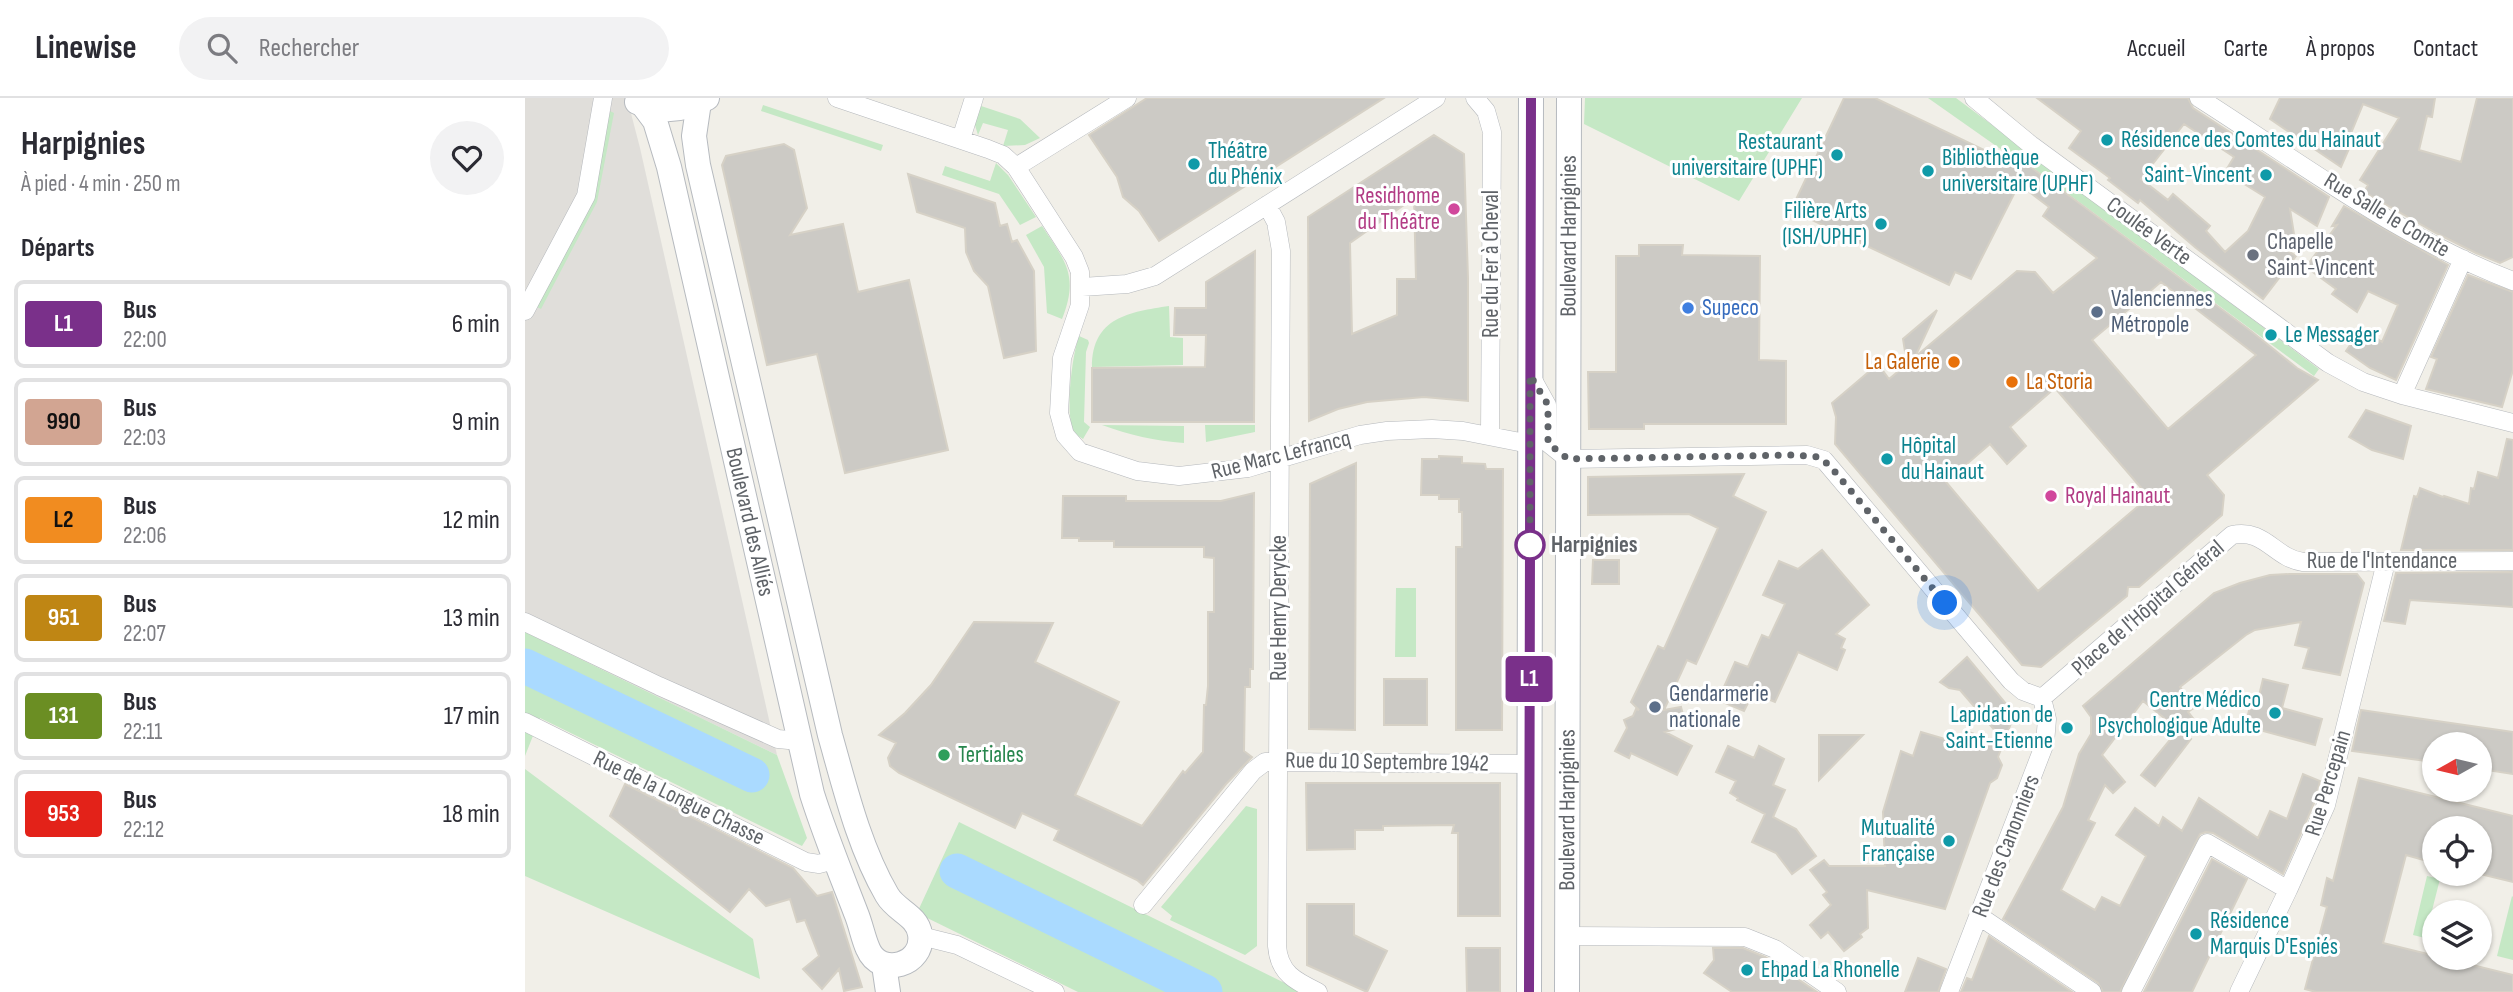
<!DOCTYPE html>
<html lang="fr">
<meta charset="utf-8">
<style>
body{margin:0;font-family:"Sofia Sans Condensed",sans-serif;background:#f2f2f3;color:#2b2b33;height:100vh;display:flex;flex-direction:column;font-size:26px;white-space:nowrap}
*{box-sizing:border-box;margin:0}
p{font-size:23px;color:#7c7c81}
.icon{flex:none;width:38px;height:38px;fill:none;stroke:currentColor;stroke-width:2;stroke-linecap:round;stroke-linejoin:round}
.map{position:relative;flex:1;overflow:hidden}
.sheet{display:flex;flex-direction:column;background:#fff;width:525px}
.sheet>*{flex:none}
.badge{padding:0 14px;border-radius:5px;font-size:24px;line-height:46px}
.needle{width:46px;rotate:262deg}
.tools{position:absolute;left:1897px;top:634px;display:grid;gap:14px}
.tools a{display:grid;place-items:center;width:70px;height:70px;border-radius:50%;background:#fff;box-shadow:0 2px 5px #0004;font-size:35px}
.you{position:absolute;width:35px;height:35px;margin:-18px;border:5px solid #fff;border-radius:50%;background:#1a73e8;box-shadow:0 0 0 10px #1a73e833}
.map>.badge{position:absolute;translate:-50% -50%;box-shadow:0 0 0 4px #fff}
h2{padding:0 21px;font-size:26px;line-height:63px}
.round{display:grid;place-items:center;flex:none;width:74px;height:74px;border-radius:37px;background:#f2f2f3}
.overview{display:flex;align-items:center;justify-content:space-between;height:119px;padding:0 21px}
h1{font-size:33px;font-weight:700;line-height:52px}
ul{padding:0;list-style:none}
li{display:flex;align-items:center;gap:21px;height:88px;margin:0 14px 10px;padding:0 7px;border:4px solid #e1e1e2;border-radius:10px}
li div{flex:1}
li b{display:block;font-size:26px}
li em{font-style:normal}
li .badge{min-width:77px;font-weight:700;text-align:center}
header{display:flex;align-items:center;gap:42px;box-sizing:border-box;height:98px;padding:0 35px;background:#fff;border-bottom:2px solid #e1e1e2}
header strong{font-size:33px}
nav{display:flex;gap:38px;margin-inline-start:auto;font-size:24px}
.search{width:490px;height:63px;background:#f2f2f3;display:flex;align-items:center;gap:18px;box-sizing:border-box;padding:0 24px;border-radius:38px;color:#7c7c81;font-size:26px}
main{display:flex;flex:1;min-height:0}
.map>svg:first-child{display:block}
</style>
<header>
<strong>Linewise</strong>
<div class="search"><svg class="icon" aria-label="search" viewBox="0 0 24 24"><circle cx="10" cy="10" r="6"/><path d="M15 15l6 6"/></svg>Rechercher</div>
<nav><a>Accueil</a><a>Carte</a><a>À propos</a><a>Contact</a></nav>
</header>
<main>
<section class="sheet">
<div class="overview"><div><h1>Harpignies</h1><p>À pied · 4 min · 250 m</p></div><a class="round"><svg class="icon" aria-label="heart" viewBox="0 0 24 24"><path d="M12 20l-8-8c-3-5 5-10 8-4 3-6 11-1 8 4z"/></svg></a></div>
<h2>Départs</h2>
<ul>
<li><span class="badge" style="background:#7a308a;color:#fff">L1</span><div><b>Bus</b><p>22:00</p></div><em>6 min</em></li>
<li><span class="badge" style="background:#d2a592;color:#111">990</span><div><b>Bus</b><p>22:03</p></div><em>9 min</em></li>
<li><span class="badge" style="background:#f18c20;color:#111">L2</span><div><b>Bus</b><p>22:06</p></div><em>12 min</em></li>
<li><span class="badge" style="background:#bf8614;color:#fff">951</span><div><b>Bus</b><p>22:07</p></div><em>13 min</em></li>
<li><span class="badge" style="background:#6b8e23;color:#fff">131</span><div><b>Bus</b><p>22:11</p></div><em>17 min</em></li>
<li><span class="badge" style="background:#e32219;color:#fff">953</span><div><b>Bus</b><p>22:12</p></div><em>18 min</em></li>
</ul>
</section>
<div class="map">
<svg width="1988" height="894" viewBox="0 0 1988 894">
<rect width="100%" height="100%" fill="#f1efe8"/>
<!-- industrial -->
<path fill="#e0deda" d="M0 0H102L115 50 252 657 0 534Z"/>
<!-- green -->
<path fill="#c5e8c5" d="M1060 0H1277L1214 103 1059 26Z
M1403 0H1431L1794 271 1789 278 1488 55 1484 57Z
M238 7 358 47 356 53 236 13Z
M453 7 495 21 515 40 500 47 478 48 483 32 458 25 453 37 449 24Z
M83 12 89 15 72 104 16 211 12 209 67 103Z
M471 65 483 77 511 119 495 127 474 96 417 77 420 68 465 83Z
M517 128C541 164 554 178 537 221L522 215 519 169 501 137Z
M644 208 645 239 658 240V267L567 269C567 219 605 214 644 208Z
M554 238 563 242 564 245 561 254 559 324 565 329 558 341C553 338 549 335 547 329 541 309 547 258 554 238Z
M577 327 659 328V345C630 343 604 337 577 327Z
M680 327H730V334L681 344Z
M871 490H891V559H870Z
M0 534 252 657 282 740 277 748 15 620 0 658Z
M0 671 228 841 235 881 0 778Z
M721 708 732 711V848L720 857 645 822 647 818 636 809Z
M434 724 778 894H553L392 815Z
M1902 778 1915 781 1900 840 1888 837Z
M1987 798 1988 799V862L1972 858Z"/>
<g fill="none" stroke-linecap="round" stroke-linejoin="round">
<!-- river -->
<path stroke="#aadaff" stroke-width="35" d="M0 568 227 677
M432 773 680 894"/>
</g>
<!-- building -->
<path fill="#cccac5" stroke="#d6d1c6" stroke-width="2" fill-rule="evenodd" d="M622 0H859L634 143 614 113 598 99 592 79 564 37Z
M1319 0H1350L1482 63 1487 55 1726 233 1772 270 1793 282 1682 377 1699 397 1697 417 1614 489H1603L1602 498 1516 569 1497 567 1310 346 1311 319 1307 305 1353 266 1364 281 1382 266 1378 241 1412 212 1390 259 1492 173 1510 174 1528 195 1572 160 1518 118 1524 109 1494 86 1446 181 1430 174 1424 187 1266 112ZM1636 184 1731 257 1643 331 1567 242ZM1530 290 1624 399 1513 493 1421 384 1465 346 1482 366 1501 348 1485 329Z
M1512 0H1663L1668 10 1804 99 1792 128 1765 111 1769 136 1760 151 1771 158 1738 201 1671 150 1615 102 1613 105 1583 82 1585 80 1544 50 1556 33ZM1659 26 1709 59 1700 74 1740 99 1723 133 1700 154 1681 133 1685 128 1648 96 1643 102 1616 81Z
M1755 0H1910L1907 19 1902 18 1894 52 1936 64 1952 0H1988V159L1975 165 1951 155 1911 135 1839 94 1843 87 1835 82 1874 20 1838 6 1826 35 1830 37 1816 69 1745 21Z
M909 37 939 56 943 180V303L899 299 842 304 813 311 784 323 783 119ZM889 100 891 181H872V217L827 236 825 145Z
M259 46 269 52 282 110 265 137 318 126 333 194 384 182 423 352 320 375 292 256 242 267 197 67 201 58Z
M383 76 470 105 475 128 482 126 487 144 492 142 509 173 511 253 479 260 463 188 449 173 441 154 440 130 392 114Z
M1819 108 1923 167 1871 282 1845 270 1821 253 1837 230 1857 244 1873 207 1843 193 1832 214 1807 196 1811 191 1781 169 1812 127 1807 128Z
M1114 147H1158L1157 157 1235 158 1234 262 1261 263V326H1119V331H1064L1063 274H1091V158H1114Z
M730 153 729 324H567V270L680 269 681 237H649L650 210H681V184Z
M1943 177 1988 194V272L1977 309 1901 291 1912 261 1906 259Z
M1841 312 1886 328 1878 361 1847 352 1824 339Z
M1982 341 1988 342V452H1876L1889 398 1892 399 1895 390 1918 399 1919 398 1944 406 1946 390 1949 391 1953 374 1973 380Z
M914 358 937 359V365L960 366 961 371H978L977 632H931V449H937V414H934V401H914V397H896L897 361H914Z
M831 365 830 632 784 631 785 386Z
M1219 376 1208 398 1241 414 1171 566 1162 562 1139 612 1156 609 1161 628 1140 634 1167 648 1152 677 1106 655 1104 660 1090 653 1102 630 1099 622 1108 618 1111 611 1114 612 1106 604 1133 548 1139 551 1193 430 1164 416 1063 417V379Z
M729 395 728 571H725V589H720L719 653 727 659 701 686 618 787 612 782 529 742 534 732 497 715 490 730 374 675 365 668 363 660 371 645 354 637 380 615 406 587 449 524 528 525 510 564 594 604 550 697 617 728 658 673 660 675 678 654 679 607H681L683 588V514H689V460L679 459V449H589V443H554V440H537L538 398H601V403H696Z
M1297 452 1344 507 1311 536 1320 541 1316 550 1320 552 1312 572 1273 554 1250 604 1228 595 1219 613 1200 605 1201 602 1195 598 1210 564 1223 569 1237 537 1244 540 1260 506 1238 497 1254 463 1273 471Z
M1068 462H1094V486H1067Z
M1988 474V509L1885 502 1880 526 1859 523 1871 475Z
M1765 476H1832L1839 485 1815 577 1778 570 1784 550 1770 547 1776 524 1730 532 1721 537 1655 589 1670 609 1663 614 1672 625 1659 636 1618 603 1577 657 1600 684 1588 695 1580 687 1563 722 1570 725 1536 792 1570 812 1577 799 1595 808 1621 758 1591 737 1610 710 1634 728 1638 719 1657 733 1674 700 1733 740 1745 713 1762 721 1778 676 1795 683 1790 703 1758 776 1688 735 1681 734 1675 736 1595 894H1578L1573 885 1478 821 1538 709 1554 656 1566 636V619L1558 608 1689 495 1715 485 1745 477Z
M1442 559 1482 607 1487 623 1479 643 1435 592 1424 590 1415 584Z
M859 581H902V627H859Z
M1738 581 1763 587 1757 610 1797 621 1790 647 1720 628 1727 601 1733 602Z
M1836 612 1988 634V676L1955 671V646H1909V664L1827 653Z
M1653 632 1666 641 1630 688 1616 677Z
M1441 633 1478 646 1473 659 1477 667 1472 680 1465 685 1420 811 1342 792 1343 830 1335 836 1337 839 1319 853 1303 834 1296 840 1285 827 1306 807 1298 797 1302 794 1285 772 1299 762 1304 768H1360L1358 714 1376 653 1388 658 1396 634 1437 646Z
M1294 637H1338L1294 682Z
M1203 648 1229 660 1234 648 1259 661 1248 687 1260 692 1248 719 1271 731 1291 758 1267 776 1251 755 1227 744 1240 716 1212 702 1213 700 1205 695 1211 683 1191 674Z
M1834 680 1988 718V784L1955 776V730H1909V765L1881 757 1858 845 1988 877V894H1791L1780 891 1802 809 1796 807 1802 780 1808 783Z
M781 685H975V818H933V735H927L929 727 858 728V732H830V751L782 752Z
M100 686 268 770 292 798 307 794 337 889 319 893 314 871 297 891 278 871 294 858 280 822 272 824 265 801 241 808 224 791 205 814 85 718Z
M1687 761 1722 781 1667 894H1619Z
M782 806H829V837L862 853 842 894 782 867Z
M1464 838 1547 894H1436L1442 880 1447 882Z
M941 850H975V894H942Z
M1188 850H1218L1240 859 1292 894H1207L1179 875 1189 862Z
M1393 860 1421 871 1413 894H1380Z"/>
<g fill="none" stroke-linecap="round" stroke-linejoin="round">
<defs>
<path id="street" d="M312 0 463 51 478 57 491 69 549 159 555 174V207L537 260 534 315 540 337 555 354 612 373 654 378 723 370 835 337 862 333 907 331 938 333 1005 346
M950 0 961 13 967 34 965 337
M1449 0 1506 47 1803 265 1838 284 1877 297 1988 325
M1674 0C1776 65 1875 140 1988 183
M436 41 449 0
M491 69 602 0
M742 107 751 124 756 153 752 848C754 875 770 883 793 894
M557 189 602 186 630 178 911 0
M0 213 61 98 78 0
M1007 280 1022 307 1023 345 1043 361 1282 357 1299 362 1486 583 1498 593 1517 600
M1877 297 1938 161
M0 524 134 588 253 641 274 643
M1517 600 1707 437C1740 430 1749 460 1778 464L1988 463
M0 624 281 764 294 766 309 762
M618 807 728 673 740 664 1004 666
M1454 818 1567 894
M396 838 432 847 530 894
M1042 838 1220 839 1250 851 1312 894
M1424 894 1520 645 1522 621 1517 600
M1606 894 1682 745 1763 792
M1714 894 1763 792 1801 707 1861 464"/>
<g id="secondary">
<path d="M112 4C136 15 159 13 182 0"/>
<path id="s1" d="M118 7 130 23 144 69 287 696C300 737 316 776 331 815 336 827 338 840 343 851 355 880 400 867 395 836 392 817 371 813 362 797 334 749 320 690 305 637L173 67 169 38 174 4"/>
<path d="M359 867 363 894"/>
<path d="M1004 894 1006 0"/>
<path id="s2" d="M1042 894 1044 0"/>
</g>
</defs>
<!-- street casing -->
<use href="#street" stroke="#b5b8bc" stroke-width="19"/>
<!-- secondary casing -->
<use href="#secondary" stroke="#b6babf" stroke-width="26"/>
<!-- street -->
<use href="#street" stroke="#fff" stroke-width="18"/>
<!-- secondary -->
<use href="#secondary" stroke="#fff" stroke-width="24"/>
</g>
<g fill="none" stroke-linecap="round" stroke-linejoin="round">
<defs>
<path id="line" d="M1004 894 1006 0"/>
</defs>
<!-- line casing -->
<use href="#line" stroke="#fff" stroke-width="16"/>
<!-- line -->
<use href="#line" stroke="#7a308a" stroke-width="10"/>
<!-- walk -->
<path stroke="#5f6368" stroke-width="7" stroke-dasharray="0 12.6" d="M1005 447V277L1023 307V345L1043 361 1269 357 1294 359 1305 368 1420 505"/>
</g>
<!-- markers -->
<g fill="#0f9aa8" stroke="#fff" stroke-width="2.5">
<circle cx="1582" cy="42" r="7"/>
<circle cx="1312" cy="57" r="7"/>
<circle cx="669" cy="66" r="7"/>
<circle cx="1403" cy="73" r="7"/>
<circle cx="1741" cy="77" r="7"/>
<circle cx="1356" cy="126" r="7"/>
<circle cx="1746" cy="237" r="7"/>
<circle cx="1362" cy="361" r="7"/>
<circle cx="1750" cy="615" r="7"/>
<circle cx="1542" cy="630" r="7"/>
<circle cx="1424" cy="743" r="7"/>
<circle cx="1671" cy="836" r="7"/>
<circle cx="1222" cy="872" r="7"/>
</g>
<g fill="#d1479c" stroke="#fff" stroke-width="2.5">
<circle cx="929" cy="111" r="7"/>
<circle cx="1526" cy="398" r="7"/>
</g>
<circle fill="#6b7280" stroke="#fff" stroke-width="2.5" cx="1728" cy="157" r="7"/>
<circle fill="#3f7fe0" stroke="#fff" stroke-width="2.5" cx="1163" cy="210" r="7"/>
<g fill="#5c6f8a" stroke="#fff" stroke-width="2.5">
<circle cx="1572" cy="214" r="7"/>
<circle cx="1130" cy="609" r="7"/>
</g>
<g fill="#e8710a" stroke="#fff" stroke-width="2.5">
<circle cx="1429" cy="264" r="7"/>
<circle cx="1487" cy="284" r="7"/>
</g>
<circle fill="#fff" stroke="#7a308a" stroke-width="3.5" cx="1005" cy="447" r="14"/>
<circle fill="#2e9e5b" stroke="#fff" stroke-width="2.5" cx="419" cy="657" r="7"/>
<g text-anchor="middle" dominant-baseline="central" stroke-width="6" stroke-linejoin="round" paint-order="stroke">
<!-- culture labels -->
<g font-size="23" fill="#0d838f" stroke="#fff" text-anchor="start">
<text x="1596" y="42">Résidence des Comtes du Hainaut</text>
<text x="1298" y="44" text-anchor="end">Restaurant<tspan x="1298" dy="26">universitaire (UPHF)</tspan></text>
<text x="683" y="53">Théâtre<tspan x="683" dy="26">du Phénix</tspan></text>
<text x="1417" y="60">Bibliothèque<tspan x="1417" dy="26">universitaire (UPHF)</tspan></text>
<text x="1727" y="77" text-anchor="end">Saint-Vincent</text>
<text x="1342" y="113" text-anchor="end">Filière Arts<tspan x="1342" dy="26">(ISH/UPHF)</tspan></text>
<text x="1760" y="237">Le Messager</text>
<text x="1376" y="348">Hôpital<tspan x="1376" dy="26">du Hainaut</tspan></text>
<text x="1736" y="602" text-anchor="end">Centre Médico<tspan x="1736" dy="26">Psychologique Adulte</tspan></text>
<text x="1528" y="617" text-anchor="end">Lapidation de<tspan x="1528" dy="26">Saint-Etienne</tspan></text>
<text x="1410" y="730" text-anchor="end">Mutualité<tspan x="1410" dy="26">Française</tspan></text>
<text x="1685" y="823">Résidence<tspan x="1685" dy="26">Marquis D'Espiés</tspan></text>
<text x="1236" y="872">Ehpad La Rhonelle</text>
</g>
<!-- hotel labels -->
<g font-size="23" fill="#b23c85" stroke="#fff" text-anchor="end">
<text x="915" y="98">Residhome<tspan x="915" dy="26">du Théâtre</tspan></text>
<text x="1540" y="398" text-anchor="start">Royal Hainaut</text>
</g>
<!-- street labels -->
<g font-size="23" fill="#5f6368" stroke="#fff">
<text transform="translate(1862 117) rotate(31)">Rue Salle le Comte</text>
<text transform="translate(1624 133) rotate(36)">Coulée Verte</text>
<text stroke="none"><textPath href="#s2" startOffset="756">Boulevard Harpignies</textPath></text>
<text transform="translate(966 166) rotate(-90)">Rue du Fer à Cheval</text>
<text transform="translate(756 357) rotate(-14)">Rue Marc Lefrancq</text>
<text stroke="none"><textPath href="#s1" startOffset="432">Boulevard des Alliés</textPath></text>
<text x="1857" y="463">Rue de l'Intendance</text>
<text transform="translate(754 510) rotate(-90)">Rue Henry Derycke</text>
<text transform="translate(1623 510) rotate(-41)">Place de l'Hôpital Général</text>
<text transform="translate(862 664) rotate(1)">Rue du 10 Septembre 1942</text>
<text transform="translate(1803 685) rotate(-73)">Rue Percepain</text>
<text transform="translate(154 700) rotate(26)">Rue de la Longue Chasse</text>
<text stroke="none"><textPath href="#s2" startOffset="182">Boulevard Harpignies</textPath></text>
<text transform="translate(1481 748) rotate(-69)">Rue des Canonniers</text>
</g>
<!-- worship labels -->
<g font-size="23" fill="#5b616d" stroke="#fff" text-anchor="start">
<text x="1742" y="144">Chapelle<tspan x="1742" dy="26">Saint-Vincent</tspan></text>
</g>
<!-- service labels -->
<g font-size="23" fill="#4e5e75" stroke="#fff" text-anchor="start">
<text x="1586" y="201">Valenciennes<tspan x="1586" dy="26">Métropole</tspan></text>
<text x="1144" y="596">Gendarmerie<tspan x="1144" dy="26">nationale</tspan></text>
</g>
<!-- shop labels -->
<g font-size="23" fill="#366cbe" stroke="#fff" text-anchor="start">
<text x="1177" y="210">Supeco</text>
</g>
<!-- food labels -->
<g font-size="23" fill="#c56008" stroke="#fff" text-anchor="end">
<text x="1415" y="264">La Galerie</text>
<text x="1501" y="284" text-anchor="start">La Storia</text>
</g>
<!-- stop labels -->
<g font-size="23" font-weight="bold" fill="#5f6368" stroke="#fff" text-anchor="start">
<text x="1026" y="447">Harpignies</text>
</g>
<!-- leisure labels -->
<g font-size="23" fill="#27864d" stroke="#fff" text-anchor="start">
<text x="433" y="657">Tertiales</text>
</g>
</g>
</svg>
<div class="tools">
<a><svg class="needle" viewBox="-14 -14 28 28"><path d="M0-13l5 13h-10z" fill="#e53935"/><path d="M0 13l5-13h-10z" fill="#7c7c81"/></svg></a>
<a><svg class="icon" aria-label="locate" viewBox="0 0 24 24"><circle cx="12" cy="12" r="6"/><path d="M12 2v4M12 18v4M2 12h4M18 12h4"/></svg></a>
<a><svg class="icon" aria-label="layers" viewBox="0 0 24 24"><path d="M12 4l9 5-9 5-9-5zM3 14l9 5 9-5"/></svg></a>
</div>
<div class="you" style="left:1420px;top:505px"></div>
<b class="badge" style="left:1004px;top:581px;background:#7a308a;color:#fff">L1</b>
</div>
</main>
